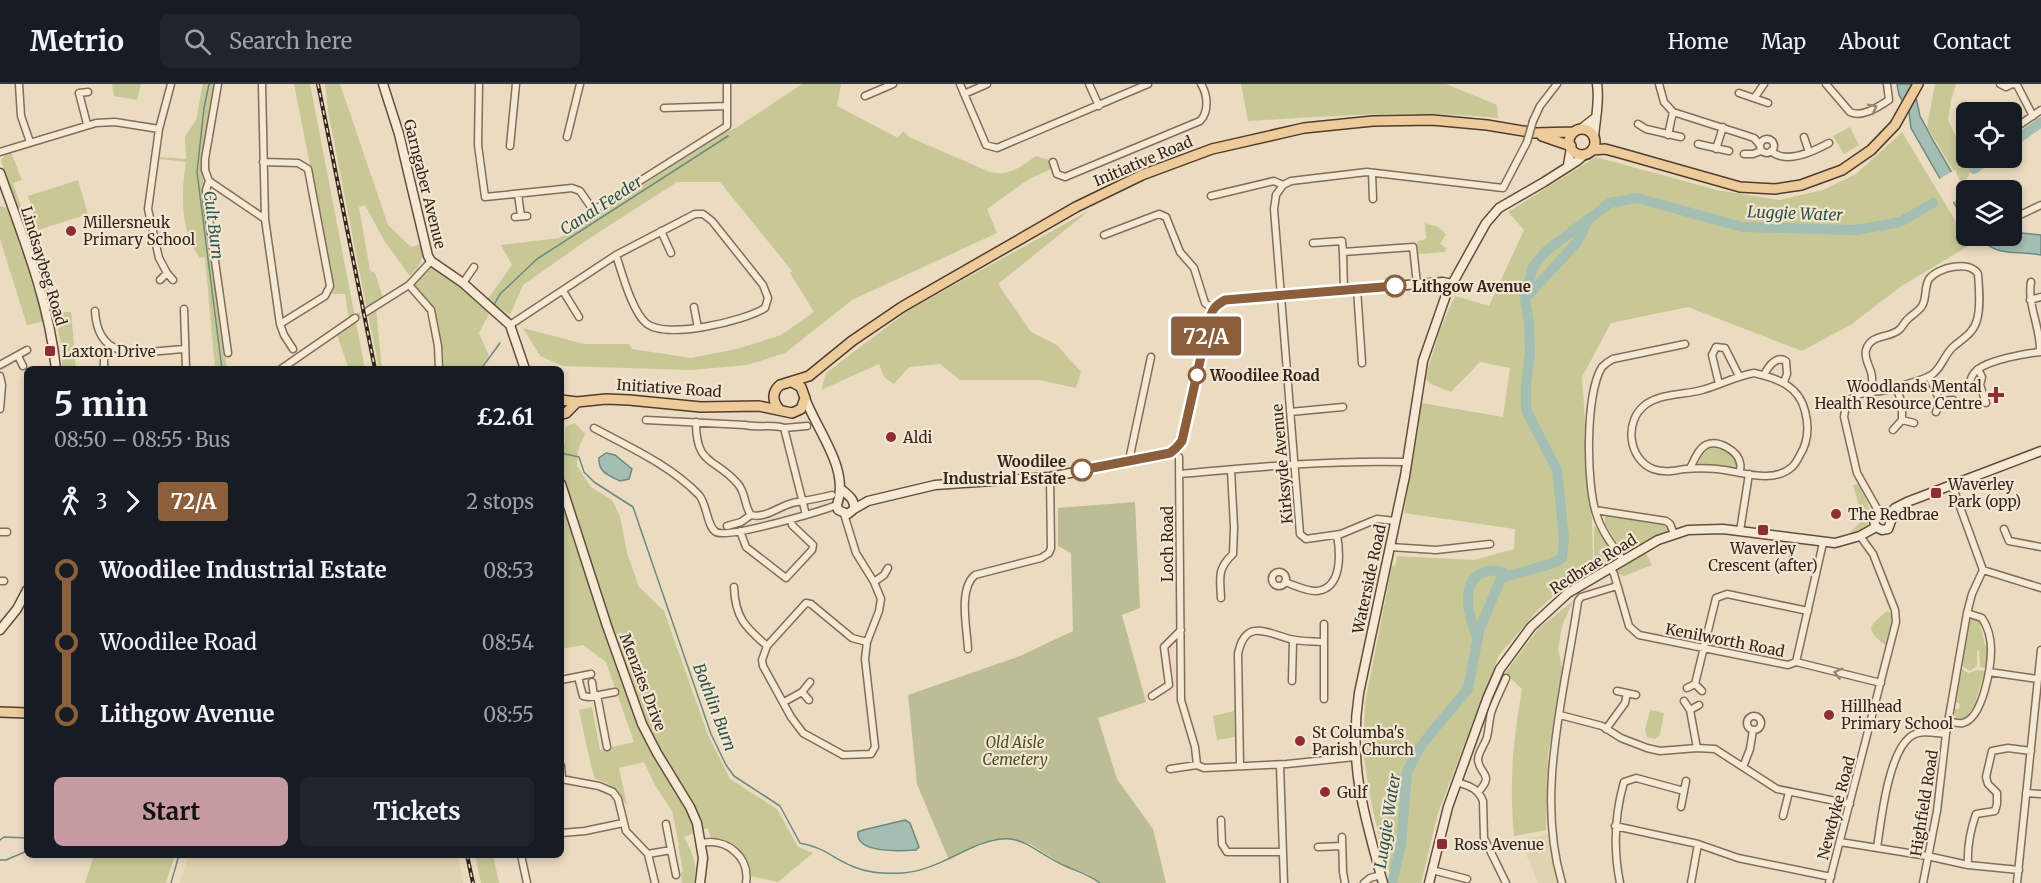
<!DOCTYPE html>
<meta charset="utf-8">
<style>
body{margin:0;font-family:Merriweather,serif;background:#20242c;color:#f1f3f6;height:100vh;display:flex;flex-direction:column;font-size:22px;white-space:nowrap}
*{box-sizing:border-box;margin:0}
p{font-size:20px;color:#9ea1a6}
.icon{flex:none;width:33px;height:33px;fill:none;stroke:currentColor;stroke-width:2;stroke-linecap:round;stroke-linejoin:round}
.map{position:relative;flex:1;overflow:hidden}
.sheet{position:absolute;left:24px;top:282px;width:540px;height:492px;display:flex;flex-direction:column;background:#171b24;border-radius:9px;box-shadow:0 3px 9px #0003}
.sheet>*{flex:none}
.badge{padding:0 12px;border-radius:4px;font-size:21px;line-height:39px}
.fabs{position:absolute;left:1956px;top:18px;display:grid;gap:12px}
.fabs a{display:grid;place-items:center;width:66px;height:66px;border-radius:9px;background:#171b24;box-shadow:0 3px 9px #0003;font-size:30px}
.map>.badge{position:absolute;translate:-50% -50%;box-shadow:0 0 0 3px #fff}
.legs{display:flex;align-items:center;gap:9px;height:66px;padding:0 30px;font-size:20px}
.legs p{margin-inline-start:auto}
.summary{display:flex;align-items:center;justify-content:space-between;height:102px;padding:0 30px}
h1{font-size:33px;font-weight:700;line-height:45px}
.button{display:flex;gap:12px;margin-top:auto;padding:12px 30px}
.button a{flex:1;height:69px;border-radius:9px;background:#c59aa0;color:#111;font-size:24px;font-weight:700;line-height:69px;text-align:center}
.button a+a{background:#20242c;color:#f1f3f6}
ul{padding:0 30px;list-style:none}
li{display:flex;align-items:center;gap:21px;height:72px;font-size:22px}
li i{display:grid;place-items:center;width:9px;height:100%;margin:0 8px;background:currentColor}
li i::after{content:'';width:15px;height:15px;margin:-8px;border:4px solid;border-radius:50%;background:#171b24}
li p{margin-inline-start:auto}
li:first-child i{background:linear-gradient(#0000 50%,currentColor 0)}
li:last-child i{background:linear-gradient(currentColor 50%,#0000 0)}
header{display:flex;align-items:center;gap:36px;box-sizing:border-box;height:84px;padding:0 30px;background:#171b24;border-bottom:2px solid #363941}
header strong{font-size:28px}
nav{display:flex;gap:33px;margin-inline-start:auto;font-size:21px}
.search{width:420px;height:54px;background:#20242c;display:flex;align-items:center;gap:15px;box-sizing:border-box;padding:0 21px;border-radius:9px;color:#9ea1a6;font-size:22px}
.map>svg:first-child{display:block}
</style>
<header>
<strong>Metrio</strong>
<div class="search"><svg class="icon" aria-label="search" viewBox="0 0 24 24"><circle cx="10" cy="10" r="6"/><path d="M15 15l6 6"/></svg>Search here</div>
<nav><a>Home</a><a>Map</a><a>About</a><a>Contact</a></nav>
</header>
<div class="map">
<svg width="2041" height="799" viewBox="0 0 2041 799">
<rect width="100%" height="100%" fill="#ebdbc1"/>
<!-- farmland -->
<path fill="#e0d3af" d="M1548 750 1554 785 1558 799H1538L1520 756Z
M188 771H458L463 799H180Z"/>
<!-- green -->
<path fill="#c7c896" d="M112 0H141L137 16 114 12Z
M203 0H215L202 74V87L227 285H215L205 173 200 174C180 148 181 109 186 78L160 75V73L186 75 185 53 196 36Z
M294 0H310L365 285H349L337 251 350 241 345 210H332L334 202Z
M325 0H340L388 141 411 163 422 160C425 175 420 181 410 192L385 158 365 121 359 123 370 187 375 189 383 214 367 226 328 27Z
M802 0H841L837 22 898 54 903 47 909 53 990 88C1008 93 1022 82 1036 72L1049 76 1051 85 1029 95 987 125 997 149 852 216 785 269 747 281 691 286 563 282 540 272 523 244 584 260H629L632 265 691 274 737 265 781 251 814 228 790 189 792 187 720 98H677L587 156 523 201 510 231 487 216 512 181 501 161 559 154 724 49 736 44Z
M1241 0H1446L1497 21 1498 34C1415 25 1331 32 1248 37Z
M1935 0H1956L1951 16 1948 36 1966 74 1973 80 1967 95 1960 97 1927 43Z
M1850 43 1859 61 1844 70 1833 52Z
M1902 48 1970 161 1900 203 1852 240 1802 267 1688 223 1611 239 1582 293 1592 438 1593 477 1583 495 1562 504 1540 524 1499 571 1438 729 1421 799H1393L1381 762 1370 712 1363 668 1365 619 1392 482H1395L1397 472 1474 476 1514 465 1515 445 1404 429 1422 319 1503 333 1510 284 1480 278 1451 308 1431 300 1425 294 1441 243 1455 212 1489 222 1524 146 1508 128 1596 73 1717 106 1779 116 1823 106 1856 90Z
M11 68 22 96 13 99 57 228H71L76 285H62V265L55 232 1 77 5 70Z
M78 96 88 130 38 146 28 112Z
M0 122 8 124 32 192 30 193 44 237 27 241 0 155Z
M1090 126 998 200 1031 248 1057 261 1081 288 1076 304 1039 296H960L940 280 909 283 894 300 884 293 879 280 821 306 826 289 909 226Z
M1425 139 1438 143 1446 150 1440 160 1446 164 1445 168 1418 170 1417 157 1426 155Z
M432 183 462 200 490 228 479 249 489 272 480 285H441L432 225 414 202Z
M376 225 382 285H379L368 230Z
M575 339 585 350 578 366 577 382 591 403 612 416 620 432 627 469 639 503 664 527 708 651 730 695 777 725 798 763 813 769 778 798 751 792C747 766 735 762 711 755L708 744 684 753C693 770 698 780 694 799H682L681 788 683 787 678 762 679 761 672 727 655 701 644 678 619 684 627 721C616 708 615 700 595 695L591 682 579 626 592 623 600 666 634 658 606 578 583 561 561 565V361L565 359V343Z
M1706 362C1722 360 1739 368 1738 386L1695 379Z
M1858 400C1865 413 1874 427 1867 442L1854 450 1850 448 1860 439 1861 428 1853 401Z
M1605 432 1664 440 1669 445 1667 448 1624 469 1605 440Z
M1594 441 1616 472 1612 477 1586 492 1594 477Z
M1645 468 1652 481 1624 492 1617 489V485Z
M1573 517 1562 542 1558 565 1564 593 1548 669 1546 746 1514 752C1509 699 1513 657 1522 605L1505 589 1539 544Z
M1887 527 1891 529 1892 537 1887 560 1885 561C1864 544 1869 543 1887 527Z
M1972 534 1979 536 1985 561 1988 563 1986 584 1980 583 1979 566 1977 567V582L1970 587 1962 582 1970 537Z
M1962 585 1968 589 1977 586 1985 587 1976 615 1977 618 1965 634 1957 635 1954 631 1955 625H1959L1960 620 1956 618Z
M1650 626 1664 629 1660 651 1655 655 1647 653 1645 646Z
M1234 627 1235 653 1217 656 1213 632Z
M94 771H175L166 799H85Z
M475 771H493L499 799H481Z"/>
<!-- cemetery -->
<path fill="#bcbd95" d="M1135 418 1140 524 1122 531 1146 618 1098 634 1117 695 1153 745 1166 799H1100L1087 790 1064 781 1030 760 1010 755H994L970 764 949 776 917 700 908 611 1020 572 1073 547 1071 469 1058 462V424Z"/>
<!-- water -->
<path fill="#a4beb3" stroke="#6b8b80" stroke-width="1.5" d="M1897 0H1913L1920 32 1934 58 1966 113V140L1911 44 1909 28 1899 11Z
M2012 148 2041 151V171C2012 166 1999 174 1976 152H2012Z
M606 369 615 371 632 385 629 395 620 397C608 391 598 388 599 374Z
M905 736 910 739 919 763 916 766C902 767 855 770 858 748L863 746Z"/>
<!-- pier -->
<path fill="#ebdbc1" d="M1955 86 1966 111 1952 119 1939 95Z"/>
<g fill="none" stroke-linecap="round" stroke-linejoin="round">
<!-- stream -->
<path stroke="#6b8b80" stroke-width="1.5" d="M209 0 204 24 197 88 222 285
M495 219 500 210 537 175 728 52
M481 285 500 259
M561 369 579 373 584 388 594 398 633 423 711 650 726 681 734 692 780 722 800 759C826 764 832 774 854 783 869 789 887 790 903 789 928 787 949 774 971 764 1019 743 1024 762 1063 781 1076 787 1088 790 1100 799
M0 756 4 753 27 754
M0 776H6L27 767
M171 799 179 771"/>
<!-- river -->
<path stroke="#a4beb3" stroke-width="10" d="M2012 59 2041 38
M1974 85 1990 74
M1525 215 1578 157 1588 136
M1478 555C1469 535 1457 493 1488 487 1493 486 1499 487 1503 488L1507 492
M1392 799 1401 761 1407 688 1419 665 1431 649 1468 605 1479 547 1501 494 1551 480 1562 474 1564 454 1557 386 1526 326V300L1530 269 1529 239 1525 215 1533 183 1546 167 1610 119 1637 114 1742 143 1856 146 1900 138 1933 119"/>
<!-- street-tunnel -->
<path stroke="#c6b7a0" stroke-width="6" stroke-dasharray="6 3" stroke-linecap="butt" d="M355 234 366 228"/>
<defs>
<path id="street" d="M19 0 21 32 30 58
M171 0 159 45 148 125 159 174 167 189 173 196
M218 0 205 75V86L209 97 206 106 207 120 228 269
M262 0 265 135 280 240 284 251 293 265
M479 0 478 61 485 113 572 104 580 107 591 123 597 124 727 42V0
M960 0 986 61 997 64 1148 0
M1089 0 1099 22
M1659 0 1664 18 1673 28 1745 51 1754 54 1760 61
M1826 0 1850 28C1862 34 1878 23 1889 16L1887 0
M2000 0 2006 3 2012 0
M2013 0 2017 1 2033 32
M1739 9 1768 19
M964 10 987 0
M865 12 893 0
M1755 13 1764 0
M664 24 727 22
M1533 37 1540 22 1557 0
M87 40 79 9 88 8
M1638 40 1646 45 1681 53
M2012 46 2041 26
M1668 51 1673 28
M567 53 580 0
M1804 53 1809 68
M1760 62a7 7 0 1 1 14 0a7 7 0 1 1-14 0Z
M1698 60 1729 67
M510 62 516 0
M1716 65 1723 43
M1771 67C1786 81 1814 67 1829 59
M0 68 96 39 115 38 159 45
M1744 70H1753L1761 67
M263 78 298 79 308 85 330 202 325 212 280 240
M1053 78 1057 90 1065 93 1200 37C1209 28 1208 11 1201 0
M1372 89 1373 115
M209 97 265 135
M1283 101 1276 111 1274 125 1300 450 1306 455 1341 450 1377 435 1395 437
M518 110 521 132
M1211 112 1274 97 1283 101 1291 97 1367 88 1503 104 1527 58
M2020 131 2041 121
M515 133 527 132
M661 147 671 169
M1104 151 1159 130 1166 133 1180 168 1194 184 1205 219 1213 225
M1313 159 1342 157 1343 168 1413 163 1417 200
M1343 168 1344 206
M160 196 167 189
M2031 198C2027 222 2041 243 2040 268
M463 199 474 183
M409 201 431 226 438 262 439 285
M1357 205 1362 279
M563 207 579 233
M2030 216 2041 213
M694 223 698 244
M184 225 186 285
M95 227C98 282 145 267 185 265
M366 228 409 201 431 177
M510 241 616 171 695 130H703L712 137 763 201 768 214 765 224C745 237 665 256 646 239 632 227 622 189 616 171
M18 272 23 282
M0 281 27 266
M104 285V275L110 263
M281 285 355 234
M1978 285 1982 293 1980 301 1986 319
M1754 289C1777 294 1799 302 1805 327 1809 342 1808 358 1800 371 1798 375 1795 380 1792 383 1772 401 1740 387 1717 385 1707 384 1695 384 1685 385 1674 387 1664 389 1653 385 1628 375 1624 337 1645 321 1661 309 1684 311 1702 306 1720 301 1736 292 1754 289Z
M1764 291C1768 283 1776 271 1786 277L1787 290 1784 298
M0 292 2 301 0 325
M1929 292 1940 317 1953 316
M1719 300 1712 271 1716 263 1725 264 1739 292
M1896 302 1902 320V336L1914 339
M1969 302C1970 296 1972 290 1977 286 1989 276 2026 269 2041 268
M1872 307C1872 301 1873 294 1871 288 1869 281 1864 274 1866 266 1871 249 1890 255 1900 245 1903 242 1905 237 1909 234 1913 230 1919 227 1922 222 1927 214 1924 203 1929 195 1938 183 1970 176 1978 190 1979 204 1981 222 1977 236 1973 250 1963 254 1953 263 1944 271 1941 286 1930 292 1921 296 1890 306 1881 307 1862 309 1846 309 1844 333L1857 389 1880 430
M1290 328 1343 323
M1936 328 1940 317
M646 336 745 341C758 344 774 340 784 344L806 431
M696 338C696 383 715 373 738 400 746 409 744 422 751 431 767 435 781 420 797 418 809 416 820 414 832 411
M594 344C629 363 670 381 699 411 707 420 707 443 716 448 728 455 821 427 837 421
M784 344 807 342
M1893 346 1902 336
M1179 373 1181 616 1195 663 1197 681
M1129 376 1151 273
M1690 384C1694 377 1698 365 1706 361 1718 355 1738 367 1740 379 1741 382 1740 385 1740 389
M1180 390C1256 383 1331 376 1407 378
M1595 426 1666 437 1670 440 1674 450
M844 430 856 469 874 498 881 515 879 527 867 558
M727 442 741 438 751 431
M2004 445 2009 457 2041 463
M740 447 746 463 786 494 812 466 813 461 792 441 791 435
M1740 447 1749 390
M0 448H7
M1390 463 1436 466 1490 460
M1623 476C1613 462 1602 448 1597 432 1586 403 1585 310 1602 283 1605 280 1609 277 1613 275L1685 260
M1610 483 1614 490 1629 542 1639 551 1788 581 1796 578
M1983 486 2041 504
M1272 495a7 7 0 1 1 14 0a7 7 0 1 1-14 0Z
M0 497H4
M874 498 884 491 888 484
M1285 498C1294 501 1308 508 1317 507 1343 504 1340 468 1337 451
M734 503C735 533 745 543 767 562
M1221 514C1220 493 1217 485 1233 470L1234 443 1231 386
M806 519 811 520 852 554 867 558 865 575 875 663 871 670 843 671 803 649 791 633 763 582 762 576 767 562Z
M968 565C967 544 958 505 975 491L1041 474 1049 469 1051 464 1050 393
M1796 578 1823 459
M1796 578 1881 599
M1989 588 2037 595
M578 593 583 612 589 613 615 608
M561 596 591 590
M1292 597 1293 556
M592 598 594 612
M1695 600 1716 514 1727 510 1808 527
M1687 604 1695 600 1702 607
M1617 607 1636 611
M802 608 809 616
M597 611 607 663
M1152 612 1169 601 1164 563 1181 546
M1324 615V540
M1684 617 1690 626 1699 621
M784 618 802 608 810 598
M1690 626 1697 664
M1560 631 1602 642 1621 654 1647 664 1660 667 1697 664 1715 665 1777 705 1850 720
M1747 639a7 7 0 1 1 14 0a7 7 0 1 1-14 0Z
M1948 637C1953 638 1958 640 1963 639 1983 634 1991 583 1991 566 1991 555 1988 543 1982 534L1967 529
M1606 645 1625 619 1627 609
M1280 681 1284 799
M561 682 562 695
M1240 682 1238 570C1245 535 1265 548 1290 555 1301 558 1313 557 1324 558
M1743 683 1750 665 1753 646
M1170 685 1197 681 1204 684 1287 680 1355 673
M561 695 599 702 613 708 618 715 626 747 648 770 655 799
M1457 698C1469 702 1478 704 1483 717L1484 754 1506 799
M1478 708C1496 690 1478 690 1478 675 1479 667 1485 660 1487 653 1489 645 1489 637 1491 629 1495 617 1501 606 1506 594
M2026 709 2041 710
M1681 723 1686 697
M1783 732 1789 708
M1221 736 1222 760 1227 768H1283
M1615 742 1698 760 1738 774 1831 793
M561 749 585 747 623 739
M1342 753 1343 788 1345 799
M1840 758 1927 772 1968 781 2019 786
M702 759C727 754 750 773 746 799
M1318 763 1342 762
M1877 764C1881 737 1888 670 1910 653 1919 645 1935 649 1946 650
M671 766 676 791
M648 770 671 766 666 740
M521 771 527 799
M1968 781C1967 763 1970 747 1976 730L1995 727 1997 720V709L1988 700 1986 693 1992 667 2008 664 2031 667
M1432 786 1467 795
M1364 799 1370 794 1381 791
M1562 799C1535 709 1565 608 1578 517L1581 513 1617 502
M1620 799C1613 764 1614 733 1624 698L1636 694 1684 707
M1691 799 1698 760
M1829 799 1896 538 1895 526 1873 470 1860 452
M1923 799 1937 727 1946 650 1967 529 1972 510 1983 486 1952 401
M2017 799 2041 566"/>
<path id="secondary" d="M383 0 399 50 428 172 431 177 463 199 510 241 525 285
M1581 45 1595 34
M1594 54C1595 36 1600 18 1597 0
M1568 81 1571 64
M0 89C23 153 49 218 56 285
M805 314C817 347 850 385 837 421L838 426 848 430 854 425C855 415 848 411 841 405
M561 400 607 542 642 640 657 669 690 723 697 739 703 774 700 799
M854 425 868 417 935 401 1050 393 1170 369 1176 365 1182 357 1213 225 1225 216 1443 198 1452 200
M1888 432 1895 424 1907 418 2041 367
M1876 443 1882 446 1888 445 1891 437 1888 432
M1876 443 1874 437 1878 432 1883 430 1888 432
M0 546 17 525 27 506
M1383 799C1364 731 1348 680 1359 609L1405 392 1423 277 1446 211 1486 139 1499 124 1544 98 1577 77 1585 70
M1429 799 1448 723 1487 615 1500 585 1531 543 1568 509 1658 456 1688 446 1723 445 1835 459 1860 452 1876 443"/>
<path id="primary" d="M1569 58a13 13 0 1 1 26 0a13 13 0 1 1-26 0Z
M1542 52 1571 62
M1592 66 1605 65 1620 69 1740 103 1775 105 1801 101 1842 86 1871 66 1895 41 1918 0
M561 316 577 318 606 315 629 316 701 323 759 322 792 329 801 325 805 314 801 303 792 298
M779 325C772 317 772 308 780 301L809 292 852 257 902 223 1076 123 1142 91 1212 65 1304 44 1373 37 1432 36 1487 41 1535 49 1574 48
M561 330 566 329 577 318
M0 628 27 629"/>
</defs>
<!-- street casing -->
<use href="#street" stroke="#836c5a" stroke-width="9"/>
<!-- secondary casing -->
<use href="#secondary" stroke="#654d3d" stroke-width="11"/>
<!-- primary casing -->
<use href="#primary" stroke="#513b2e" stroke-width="12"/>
<!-- street -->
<use href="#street" stroke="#f6e9d4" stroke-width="6"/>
<!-- secondary -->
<use href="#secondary" stroke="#f6e9d4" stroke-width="8"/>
<!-- primary -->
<use href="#primary" stroke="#edcb9a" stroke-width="9"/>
<defs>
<path id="rail" d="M318 0 375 285
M467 771 473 799"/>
</defs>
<!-- rail casing -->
<use href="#rail" stroke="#34261d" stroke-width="4"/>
<!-- rail -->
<use href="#rail" stroke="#f3e6d0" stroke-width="1.5" stroke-dasharray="4.5" stroke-linecap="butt"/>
<defs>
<path id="street-bridge" d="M1527 58 1533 37"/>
</defs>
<!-- street-bridge casing -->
<use href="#street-bridge" stroke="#836c5a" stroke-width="9" stroke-linecap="butt"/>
<!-- street-bridge -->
<use href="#street-bridge" stroke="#f6e9d4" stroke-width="6"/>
</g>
<!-- one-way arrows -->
<defs><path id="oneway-chevron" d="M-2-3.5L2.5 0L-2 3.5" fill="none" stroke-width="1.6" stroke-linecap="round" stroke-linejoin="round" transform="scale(1.5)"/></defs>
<g stroke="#958878">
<use href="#oneway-chevron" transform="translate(1873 24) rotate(-26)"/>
<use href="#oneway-chevron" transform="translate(1838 589) rotate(-166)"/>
</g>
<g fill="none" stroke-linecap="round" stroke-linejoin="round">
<defs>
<path id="line-1" d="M1082 386 1170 369 1176 364 1182 357 1209 237C1212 226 1214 222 1225 216L1395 202"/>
</defs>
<!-- line-1 casing -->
<use href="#line-1" stroke="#fff" stroke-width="14"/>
<!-- line-1 -->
<use href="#line-1" stroke="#8b5e3c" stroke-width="9"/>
</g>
<!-- markers -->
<g fill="#8f2d37" stroke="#f3e6d0" stroke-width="2">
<circle cx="71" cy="147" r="6"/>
<rect x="44" y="261" width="12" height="12" rx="3"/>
<path d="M1993 302h6v6h6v6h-6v6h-6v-6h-6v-6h6z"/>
<circle cx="891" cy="353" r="6"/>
<rect x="1930" y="403" width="12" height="12" rx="3"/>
<circle cx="1836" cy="430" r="6"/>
<rect x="1757" y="440" width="12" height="12" rx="3"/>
<circle cx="1829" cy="631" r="6"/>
<circle cx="1300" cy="657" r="6"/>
<circle cx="1325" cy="708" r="6"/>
<rect x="1436" y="754" width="12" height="12" rx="3"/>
</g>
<g fill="#fff" stroke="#8b5e3c" stroke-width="3">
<circle cx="1395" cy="202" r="10"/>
<circle cx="1197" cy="291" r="8"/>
<circle cx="1082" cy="386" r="10"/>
</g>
<g text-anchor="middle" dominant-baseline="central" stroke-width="4.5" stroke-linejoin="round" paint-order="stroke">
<!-- street labels -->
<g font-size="15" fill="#34261d" stroke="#f3e6d0">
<text transform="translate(1143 77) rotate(-23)">Initiative Road</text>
<text transform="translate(425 100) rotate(76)">Garngaber Avenue</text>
<text transform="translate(44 182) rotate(73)">Lindsaybeg Road</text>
<text transform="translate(669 304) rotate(4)">Initiative Road</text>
<text transform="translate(1282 380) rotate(-95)">Kirksyde Avenue</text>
<text transform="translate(1167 460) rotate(-90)">Loch Road</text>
<text transform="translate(1593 480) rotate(-32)">Redbrae Road</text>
<text transform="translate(1369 495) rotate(-78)">Waterside Road</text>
<text transform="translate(1725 556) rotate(11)">Kenilworth Road</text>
<text transform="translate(643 598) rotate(69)">Menzies Drive</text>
<text transform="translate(1924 719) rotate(-81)">Highfield Road</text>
<text transform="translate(1836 724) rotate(-75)">Newdyke Road</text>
</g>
<!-- poi labels -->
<g font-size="15" fill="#34261d" stroke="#f3e6d0" text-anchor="start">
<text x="83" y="138">Millersneuk<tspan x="83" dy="17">Primary School</tspan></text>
<text x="62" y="267">Laxton Drive</text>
<text x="1982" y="302" text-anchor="end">Woodlands Mental<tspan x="1982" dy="17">Health Resource Centre</tspan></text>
<text x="903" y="353">Aldi</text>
<text x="1948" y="400">Waverley<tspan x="1948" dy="17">Park (opp)</tspan></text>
<text x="1848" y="430">The Redbrae</text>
<text x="1763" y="464" text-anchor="middle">Waverley<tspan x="1763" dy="17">Crescent (after)</tspan></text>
<text x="1841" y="622">Hillhead<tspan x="1841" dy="17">Primary School</tspan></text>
<text x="1312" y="648">St Columba's<tspan x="1312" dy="17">Parish Church</tspan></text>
<text x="1337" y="708">Gulf</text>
<text x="1454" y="760">Ross Avenue</text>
</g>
<!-- stop labels -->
<g font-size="15" font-weight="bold" fill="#34261d" stroke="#f3e6d0" text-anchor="start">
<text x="1412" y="202">Lithgow Avenue</text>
<text x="1210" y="291">Woodilee Road</text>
<text x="1066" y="377" text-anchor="end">Woodilee<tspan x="1066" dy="17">Industrial Estate</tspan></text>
</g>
<!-- park labels -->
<g font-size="15" font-style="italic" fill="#494f25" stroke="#f3e6d0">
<text x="1015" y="658">Old Aisle<tspan x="1015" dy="17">Cemetery</tspan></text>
</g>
<!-- water labels -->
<g font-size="16" font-style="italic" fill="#2d534d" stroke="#f3e6d0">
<text transform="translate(601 121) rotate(-33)">Canal Feeder</text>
<text transform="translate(1795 129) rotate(2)">Luggie Water</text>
<text transform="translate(214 141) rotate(83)">Cult Burn</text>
<text transform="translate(715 623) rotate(69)">Bothlin Burn</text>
<text transform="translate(1387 737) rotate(-81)">Luggie Water</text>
</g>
</g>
</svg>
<div class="fabs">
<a><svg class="icon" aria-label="locate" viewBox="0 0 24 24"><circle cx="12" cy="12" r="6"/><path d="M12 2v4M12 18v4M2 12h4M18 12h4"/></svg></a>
<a><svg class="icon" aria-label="layers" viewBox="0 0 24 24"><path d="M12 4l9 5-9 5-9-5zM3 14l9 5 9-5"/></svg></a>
</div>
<b class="badge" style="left:1206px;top:252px;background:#8b5e3c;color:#fff">72/A</b>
<section class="sheet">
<div class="summary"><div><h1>5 min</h1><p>08:50 – 08:55 · Bus</p></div><b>£2.61</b></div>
<div class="legs"><svg class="icon" aria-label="walk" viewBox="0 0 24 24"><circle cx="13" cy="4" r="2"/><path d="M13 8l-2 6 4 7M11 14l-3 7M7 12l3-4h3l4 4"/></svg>3<svg class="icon" aria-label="forward" viewBox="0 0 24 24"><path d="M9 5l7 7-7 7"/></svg><b class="badge" style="background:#8b5e3c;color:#fff">72/A</b><p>2 stops</p></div>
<ul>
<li><i style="color:#8b5e3c"></i><b>Woodilee Industrial Estate</b><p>08:53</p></li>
<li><i style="color:#8b5e3c"></i><span>Woodilee Road</span><p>08:54</p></li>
<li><i style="color:#8b5e3c"></i><b>Lithgow Avenue</b><p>08:55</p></li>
</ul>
<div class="button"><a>Start</a><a>Tickets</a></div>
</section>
</div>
